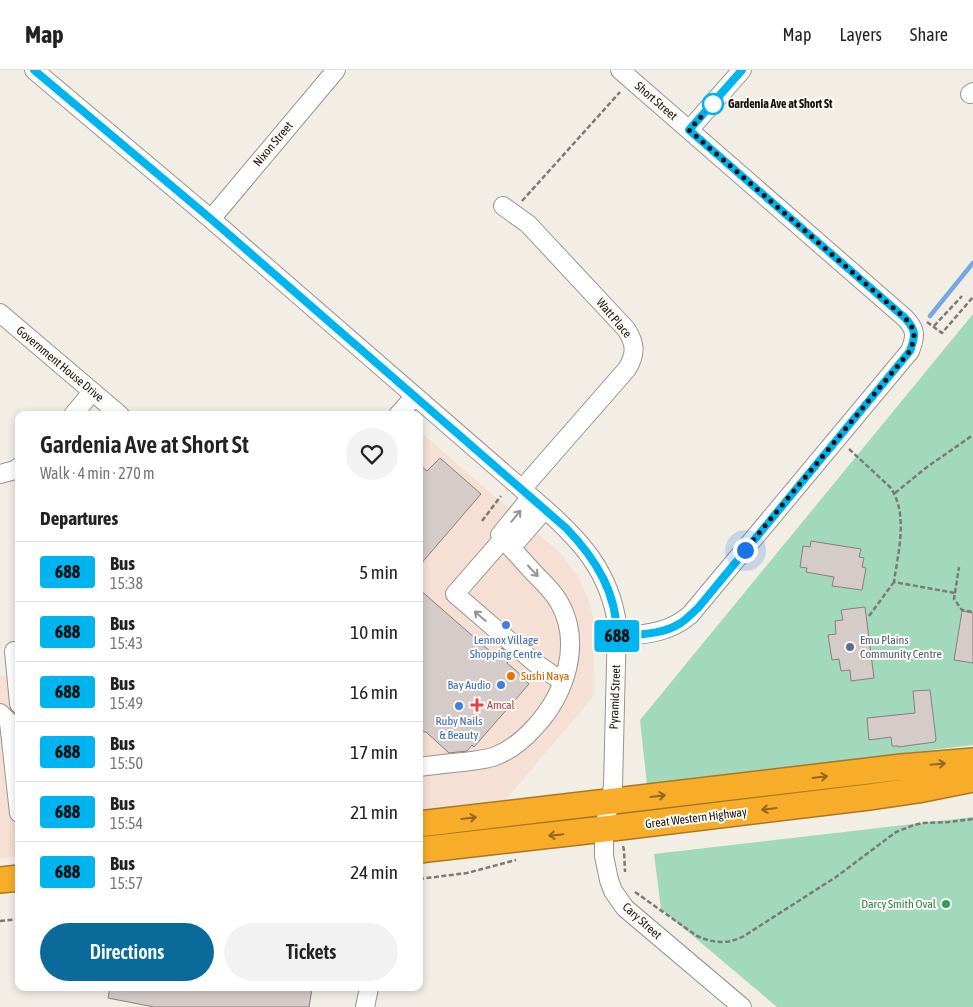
<!DOCTYPE html>
<meta charset="utf-8">
<style>
body{margin:0;font-family:"Asap Condensed",sans-serif;background:#f2f2f2;color:#222;height:100vh;display:flex;flex-direction:column;font-size:19px;white-space:nowrap}
*{box-sizing:border-box;margin:0}
p{font-size:16px;color:#767676}
.icon{flex:none;width:28px;height:28px;fill:none;stroke:currentColor;stroke-width:2;stroke-linecap:round;stroke-linejoin:round}
.map{position:relative;flex:1;overflow:hidden}
.sheet{position:absolute;left:15px;top:341px;width:408px;height:580px;display:flex;flex-direction:column;background:#fff;border-radius:10px;box-shadow:0 2px 8px #0003}
.sheet>*{flex:none}
.badge{padding:0 10px;border-radius:4px;font-size:18px;line-height:32px}
.you{position:absolute;width:25px;height:25px;margin:-12px;border:4px solid #fff;border-radius:50%;background:#1a73e8;box-shadow:0 0 0 8px #1a73e833}
.map>.badge{position:absolute;translate:-50% -50%;box-shadow:0 0 0 2px #fff}
h2{padding:0 25px;font-size:19px;line-height:45px}
.round{display:grid;place-items:center;flex:none;width:52px;height:52px;border-radius:26px;background:#f2f2f2}
.head{display:flex;align-items:center;justify-content:space-between;height:85px;padding:0 25px}
h1{font-size:24px;font-weight:600;line-height:38px}
.button{display:flex;gap:10px;margin-top:auto;padding:10px 25px}
.button a{flex:1;height:58px;border-radius:30px;background:#0a6a99;color:#fff;font-size:20px;font-weight:600;line-height:58px;text-align:center}
.button a+a{background:#f2f2f2;color:#222}
ul{padding:0;list-style:none}
li{display:flex;align-items:center;gap:15px;height:60px;padding:0 25px;border-top:1px solid #e0e0e0}
li div{flex:1}
li b{display:block;font-size:19px}
li em{font-style:normal}
li .badge{min-width:55px;font-weight:700;text-align:center}
header{display:flex;align-items:center;gap:30px;box-sizing:border-box;height:70px;padding:0 25px;background:#fff;border-bottom:1px solid #e0e0e0}
header strong{font-size:24px}
nav{display:flex;gap:28px;margin-inline-start:auto;font-size:18px}
.map>svg:first-child{display:block}
</style>
<header>
<strong>Map</strong>
<nav><a>Map</a><a>Layers</a><a>Share</a></nav>
</header>
<div class="map">
<svg width="973" height="937" viewBox="0 0 973 937">
<rect width="100%" height="100%" fill="#f2eee6"/>
<!-- commercial -->
<path fill="#f6dfd4" d="M419 366H425L560 483 577 505 588 528 593 547 594 564 593 627 506 729 419 740Z
M19 604V786L0 789V606Z"/>
<!-- green -->
<path fill="#a2d8bc" d="M973 244V675L647 715 640 650Z
M973 747V937H777L661 839 654 784Z"/>
<g fill="none" stroke-linecap="round" stroke-linejoin="round">
<!-- stream -->
<path stroke="#77a6e2" stroke-width="4.5" d="M930 246 973 193"/>
</g>
<!-- building -->
<path fill="#d5cbc8" stroke="#887f7c" d="M440 388 481 424 419 496V394L427 401Z
M811 471 861 479 859 487 864 488 862 497 866 498 862 520 832 516 834 507 806 502 807 498 800 497 803 476 810 477Z
M419 519 492 583 494 581 497 584 502 578 512 587 507 593 520 604 519 605 529 614 474 677 472 675 467 681 449 683 426 662 419 661Z
M865 537 874 608 851 611 850 600 841 601 839 589 832 590 828 565 836 564 835 551 843 550 841 540Z
M962 541 973 543V593L954 590Z
M930 620 936 669 935 672 898 677V676H892L891 667 869 670 867 648 915 643 913 621Z
M110 918H301L312 919 309 937H154L108 928Z"/>
<g fill="none" stroke-linecap="round" stroke-linejoin="round">
<defs>
<path id="minor" d="M34 0 211 149 545 439C582 472 609 502 617 553L613 716 604 759V786L609 810 613 821 625 838 742 937
M970 24 973 22
M689 60 742 0
M503 136 528 154 626 259C636 274 636 284 627 299L522 419
M211 149 336 0
M0 243 120 345
M73 345 92 322
M398 345 415 326
M0 404 15 400 19 397
M503 469 455 524 534 592 563 612
M508 474 500 465 531 427
M617 567C645 564 667 564 690 545L910 281C916 266 916 259 905 248L620 0
M14 581 19 634
M0 643 9 652 19 743
M419 697C434 695 449 693 464 692 475 690 487 690 498 685 512 679 524 669 534 658 565 625 583 574 559 532 554 523 545 514 537 506 528 497 520 487 511 478L545 439
M365 937 369 918"/>
<path id="highway" d="M419 754 902 697 973 691
M419 780 604 759 869 727 918 720 973 709
M0 810 19 808"/>
</defs>
<!-- minor casing -->
<use href="#minor" stroke="#98948d" stroke-width="20"/>
<!-- highway casing -->
<use href="#highway" stroke="#a97721" stroke-width="28"/>
<!-- path -->
<path stroke="#7d7a75" stroke-width="2.5" stroke-dasharray="5 2.5" stroke-linecap="butt" d="M522 131 620 22
M927 252 942 263 973 227
M934 256 962 226
M849 379 890 417C909 444 898 482 894 512L955 523 954 529 962 540 973 542
M895 423 927 397 973 365
M482 451 501 426
M955 523 959 497
M869 546 894 512
M623 776 624 780 625 802
M419 809 467 803 516 790
M635 822 697 866C713 873 727 875 744 866L836 807 896 762 914 755 923 753 949 752 973 749
M0 851 19 849"/>
<!-- minor -->
<use href="#minor" stroke="#fff" stroke-width="18"/>
<!-- highway -->
<use href="#highway" stroke="#f8ad2a" stroke-width="25"/>
</g>
<!-- one-way arrows -->
<defs><path id="oneway-shaft" d="M-6 0H5M1.5-3L5.5 0L1.5 3" fill="none" stroke-width="1.6" stroke-linecap="round" stroke-linejoin="round" transform="scale(1.25)"/></defs>
<g stroke="#969594">
<use href="#oneway-shaft" transform="translate(516 446) rotate(-51)"/>
<use href="#oneway-shaft" transform="translate(533 501) rotate(47)"/>
<use href="#oneway-shaft" transform="translate(480 546) rotate(-139)"/>
</g>
<g stroke="#92681f">
<use href="#oneway-shaft" transform="translate(938 694) rotate(-5)"/>
<use href="#oneway-shaft" transform="translate(820 707) rotate(-7)"/>
<use href="#oneway-shaft" transform="translate(658 726) rotate(-7)"/>
<use href="#oneway-shaft" transform="translate(769 739) rotate(173)"/>
<use href="#oneway-shaft" transform="translate(469 748) rotate(-7)"/>
<use href="#oneway-shaft" transform="translate(556 765) rotate(174)"/>
</g>
<g fill="none" stroke-linecap="round" stroke-linejoin="round">
<defs>
<path id="line" d="M34 0 211 149 566 458C596 489 617 523 617 567 637 564 661 565 679 554 686 550 692 543 698 538L910 281C916 265 916 260 905 248L689 60 742 0"/>
</defs>
<!-- line casing -->
<use href="#line" stroke="#fff" stroke-width="11"/>
<!-- line -->
<use href="#line" stroke="#00b5ef" stroke-width="8"/>
<!-- walk -->
<path stroke="#151311" stroke-width="5" stroke-dasharray="0 9" d="M713 34 689 60 905 248C916 260 916 265 910 281L745 480"/>
</g>
<!-- markers -->
<circle fill="#fff" stroke="#00b5ef" stroke-width="2.5" cx="713" cy="34" r="10"/>
<g fill="#3f7fe0" stroke="#fffbf5" stroke-width="2">
<circle cx="506" cy="555" r="5"/>
<circle cx="501" cy="615" r="5"/>
<circle cx="459" cy="636" r="5"/>
</g>
<circle fill="#5c6f8a" stroke="#fffbf5" stroke-width="2" cx="850" cy="577" r="5"/>
<circle fill="#e8710a" stroke="#fffbf5" stroke-width="2" cx="511" cy="606" r="5"/>
<path fill="#e0444e" stroke="#fffbf5" stroke-width="2" d="M474.5 627.5h5v5h5v5h-5v5h-5v-5h-5v-5h5z"/>
<circle fill="#2e9e5b" stroke="#fffbf5" stroke-width="2" cx="946" cy="834" r="5"/>
<g text-anchor="middle" dominant-baseline="central" stroke-width="4" stroke-linejoin="round" paint-order="stroke">
<!-- street labels -->
<g font-size="12" fill="#151311" stroke="#fffbf5">
<text transform="translate(656 31) rotate(41)">Short Street</text>
<text transform="translate(273 74) rotate(-50)">Nixon Street</text>
<text transform="translate(614 248) rotate(50)">Watt Place</text>
<text transform="translate(60 294) rotate(40)">Government House Drive</text>
<text transform="translate(615 627) rotate(-88)">Pyramid Street</text>
<text transform="translate(696 748) rotate(-7)">Great Western Highway</text>
<text transform="translate(642 851) rotate(42)">Cary Street</text>
</g>
<!-- stop labels -->
<g font-size="12" font-weight="bold" fill="#151311" stroke="#fffbf5" text-anchor="start">
<text x="728" y="34">Gardenia Ave at Short St</text>
</g>
<!-- shop labels -->
<g font-size="12" fill="#366cbe" stroke="#fffbf5">
<text x="506" y="570">Lennox Village<tspan x="506" dy="14">Shopping Centre</tspan></text>
<text x="491" y="615" text-anchor="end">Bay Audio</text>
<text x="459" y="651">Ruby Nails<tspan x="459" dy="14">&amp; Beauty</tspan></text>
</g>
<!-- service labels -->
<g font-size="12" fill="#4e5e75" stroke="#fffbf5" text-anchor="start">
<text x="860" y="570">Emu Plains<tspan x="860" dy="14">Community Centre</tspan></text>
</g>
<!-- food labels -->
<g font-size="12" fill="#c56008" stroke="#fffbf5" text-anchor="start">
<text x="521" y="606">Sushi Naya</text>
</g>
<!-- health labels -->
<g font-size="12" fill="#be3a42" stroke="#fffbf5" text-anchor="start">
<text x="487" y="635">Amcal</text>
</g>
<!-- leisure labels -->
<g font-size="12" fill="#27864d" stroke="#fffbf5" text-anchor="end">
<text x="936" y="834">Darcy Smith Oval</text>
</g>
</g>
</svg>
<div class="you" style="left:745px;top:480px"></div>
<b class="badge" style="left:617px;top:566px;background:#00b5ef;color:#111">688</b>
<section class="sheet">
<div class="head"><div><h1>Gardenia Ave at Short St</h1><p>Walk · 4 min · 270 m</p></div><a class="round"><svg class="icon" aria-label="heart" viewBox="0 0 24 24"><path d="M12 20l-8-8c-3-5 5-10 8-4 3-6 11-1 8 4z"/></svg></a></div>
<h2>Departures</h2>
<ul>
<li><span class="badge" style="background:#00b5ef;color:#111">688</span><div><b>Bus</b><p>15:38</p></div><em>5 min</em></li>
<li><span class="badge" style="background:#00b5ef;color:#111">688</span><div><b>Bus</b><p>15:43</p></div><em>10 min</em></li>
<li><span class="badge" style="background:#00b5ef;color:#111">688</span><div><b>Bus</b><p>15:49</p></div><em>16 min</em></li>
<li><span class="badge" style="background:#00b5ef;color:#111">688</span><div><b>Bus</b><p>15:50</p></div><em>17 min</em></li>
<li><span class="badge" style="background:#00b5ef;color:#111">688</span><div><b>Bus</b><p>15:54</p></div><em>21 min</em></li>
<li><span class="badge" style="background:#00b5ef;color:#111">688</span><div><b>Bus</b><p>15:57</p></div><em>24 min</em></li>
</ul>
<div class="button"><a>Directions</a><a>Tickets</a></div>
</section>
</div>
